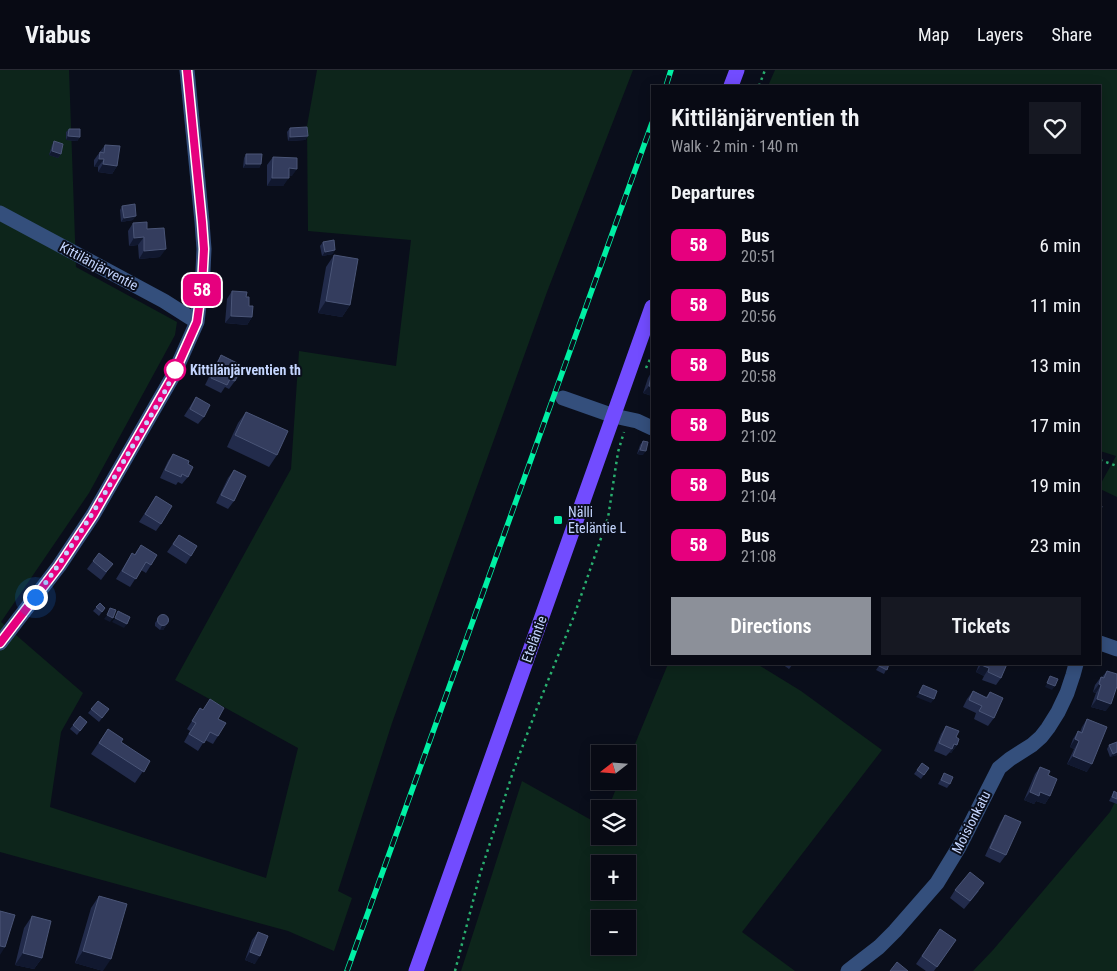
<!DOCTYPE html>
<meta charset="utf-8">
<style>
body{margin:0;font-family:"Roboto Condensed",sans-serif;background:#161822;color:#f1f3f6;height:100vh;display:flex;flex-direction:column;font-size:19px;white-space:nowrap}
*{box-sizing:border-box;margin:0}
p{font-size:16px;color:#989aa0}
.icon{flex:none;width:28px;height:28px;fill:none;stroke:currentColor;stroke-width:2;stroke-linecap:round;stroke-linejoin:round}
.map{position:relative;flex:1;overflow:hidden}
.side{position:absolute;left:651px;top:15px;width:450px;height:580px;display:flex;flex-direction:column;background:#080a14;border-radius:0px;box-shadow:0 2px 12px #0003,0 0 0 1px #292b34}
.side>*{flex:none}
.badge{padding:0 10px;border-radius:8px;font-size:18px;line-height:32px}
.needle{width:32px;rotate:253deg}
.controls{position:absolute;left:591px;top:675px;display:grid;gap:10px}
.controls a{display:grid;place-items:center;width:45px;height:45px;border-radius:0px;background:#080a14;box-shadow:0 2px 12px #0003,0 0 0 1px #292b34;font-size:25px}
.you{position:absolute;width:25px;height:25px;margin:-12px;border:4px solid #fff;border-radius:50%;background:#1a73e8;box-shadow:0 0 0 8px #1a73e833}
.map>.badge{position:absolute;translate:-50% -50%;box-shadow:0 0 0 2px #fff}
h2{padding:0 20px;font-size:19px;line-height:45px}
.round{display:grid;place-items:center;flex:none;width:52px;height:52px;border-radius:0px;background:#161822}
.headline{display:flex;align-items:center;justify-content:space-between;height:85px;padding:0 20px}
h1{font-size:24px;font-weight:600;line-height:38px}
.cta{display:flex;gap:10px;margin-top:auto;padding:10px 20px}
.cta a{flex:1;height:58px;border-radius:0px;background:#8c9099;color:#fff;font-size:20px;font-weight:600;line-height:58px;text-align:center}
.cta a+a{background:#161822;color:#f1f3f6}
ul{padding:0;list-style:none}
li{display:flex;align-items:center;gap:15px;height:60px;padding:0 20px}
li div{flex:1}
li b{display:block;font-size:19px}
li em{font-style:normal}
li .badge{min-width:55px;font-weight:700;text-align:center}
header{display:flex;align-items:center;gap:30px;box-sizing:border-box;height:70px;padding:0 25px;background:#080a14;border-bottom:1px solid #292b34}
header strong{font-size:24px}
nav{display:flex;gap:28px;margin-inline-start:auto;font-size:18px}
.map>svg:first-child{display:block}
</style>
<header>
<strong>Viabus</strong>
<nav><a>Map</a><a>Layers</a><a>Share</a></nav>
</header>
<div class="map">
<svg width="1117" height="901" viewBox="0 0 1117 901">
<rect width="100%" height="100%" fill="#0a0e1b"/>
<!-- green -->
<path fill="#0d251b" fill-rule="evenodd" d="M0 0H69L76 197 177 252 175 265 89 423 1 552 83 623 61 662 50 737 266 808 298 678 175 610 291 399 299 281 396 296 411 170 308 161 307 56 317 0H633L547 222 392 653 338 821 352 828 334 881 288 861 0 782Z
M775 0H1117V427L1100 419V415L1116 386 1100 381V16H768Z
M668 594H757L801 621 882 680 742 862 795 901H461L522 711 600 755V766H628V739H608L619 711H628V691ZM600 794H628V821H600ZM600 849H628V876H600Z
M1117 728V901H973L993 880 1110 742Z"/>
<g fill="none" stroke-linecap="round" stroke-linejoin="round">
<!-- path -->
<path stroke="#29af6f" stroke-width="2.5" stroke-dasharray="2.5 4" stroke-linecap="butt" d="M759 16 765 0
M646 298 652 285
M1100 390 1117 396
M455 901 480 804 514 699 537 638 574 546 608 448 618 382 624 362"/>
<!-- minor -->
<path stroke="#344f7c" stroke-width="15" d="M0 143 164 231 197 252
M563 328 614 346 637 351 652 358
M0 573 59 496 93 445 173 306 197 252 203 201 204 179 202 152 187 0
M1100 573 1117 579
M848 901 879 877 895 861 937 813 959 777 999 698 1010 689 1032 675 1041 667 1048 658 1058 642 1067 623 1073 605 1076 594"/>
<!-- major -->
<path stroke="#724cff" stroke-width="15" d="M731 16 737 0
M416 901 652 237"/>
<defs>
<path id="rail" d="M666 16 671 0
M347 901 652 53"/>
</defs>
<!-- rail casing -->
<use href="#rail" stroke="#00f0a4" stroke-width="5.5"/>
<!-- rail -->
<use href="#rail" stroke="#0a0e1b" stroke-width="4" stroke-dasharray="11" stroke-linecap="butt"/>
</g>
<!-- wall -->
<path fill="#222b4b" d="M290 58 308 66 305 70 288 71 287 62Z
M69 59 80 67 77 71 66 70V62Z
M54 71 61 84 58 88 49 85 52 75Z
M105 75 117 96 112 104 98 102V97H94V90Z
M246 84 261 94 259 98H243L244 88Z
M273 87 292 106H289L283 116H267V95Z
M122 136 133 150 121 152 120 140Z
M133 153 147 159 160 187 139 189 138 175 129 176 128 161Z
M323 172 333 184 322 186 320 176Z
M334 185 350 235 342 247 318 243 326 197Z
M232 221 246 227 252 247 247 255 225 253 227 229Z
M221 285 233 302 235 311 229 319 225 317 221 323 205 315 216 293Z
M652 301V326L643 323 648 308Z
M196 327 204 347 198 354 184 346Z
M246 342 277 385 269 397 227 377 238 353Z
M643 371V385L637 384 640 375Z
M173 384 188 394V407L182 414 178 412 176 415 160 408 168 391Z
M234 400V431L228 439 216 433 228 408Z
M156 426 161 454 156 461 139 452Z
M179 465 191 486 186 494 167 482Z
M141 475 151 495 146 503 141 500 130 517 116 509 132 483 134 485Z
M93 491 107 502 101 510 87 499Z
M100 533 105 538 99 546 93 541Z
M159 547 169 551 163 560H160L155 556V553Z
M782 594H793L789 599Z
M880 594H889L884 604 876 600Z
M979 594H1007L1001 608 996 615 982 610 984 606 976 602Z
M1107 601 1106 641 1091 637 1096 623 1093 622 1095 615 1101 607H1102Z
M973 621 986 627 990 622 994 648 988 656 974 649 976 643 963 637 967 629Z
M210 629 218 649V666L213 674 205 670 198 681 184 672 190 661 187 659 200 638 203 640Z
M98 631 109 639 99 652 88 643Z
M80 646 87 652 77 665 70 659Z
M1087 649V702L1067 694 1074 679 1070 677 1073 669 1078 661 1080 662 1082 657Z
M946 656 956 667 957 675 951 683 950 682 946 686 934 681 941 664Z
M108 659 121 672 150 691 135 713 91 684Z
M1117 672V685L1110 687 1107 679 1109 675Z
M922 693 929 698 921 709 914 704Z
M1040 697 1048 705 1050 726 1045 734 1036 731 1034 734 1024 730 1035 704Z
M944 703 950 714 947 718 938 714Z
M1114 721 1117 723V734L1109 731Z
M1005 745 1006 785 1000 793 985 786 1000 753Z
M955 820 979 821 964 839 950 828Z
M99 826 103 901 75 893 91 838Z
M32 846 42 888 34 899 15 895 24 858Z
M940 859 956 870 934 901H926L916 894Z
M258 862 255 894 245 890 252 870Z"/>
<!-- shaded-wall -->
<path fill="#11182f" d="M68 66 80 67 77 71 66 70Z
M308 66 305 70 288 71 290 67Z
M52 81 61 84 58 88 49 85Z
M99 89H104L98 97H94Z
M103 94 117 96 112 104 98 102Z
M246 94H261L259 98H243Z
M289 98 297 99 292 106H284Z
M272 108H289L283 116H267Z
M136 146 133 150 121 152 124 148Z
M144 167 138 175 129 176 134 168Z
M166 179 160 187 139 189 144 181Z
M335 180 333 184 322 186 325 182Z
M326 231 350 235 342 247 318 243Z
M231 246 252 247 247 255 225 253Z
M649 316 652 317V326L643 323Z
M640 380 646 381 643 385 637 384Z
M107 545 113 548 110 552 104 549Z
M115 548 127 554 124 558 112 552Z
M169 551 163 560H160L162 556Z
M981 595 989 598 984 606 976 602Z
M1047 613 1055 616 1052 620 1045 617Z
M1099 614 1101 615 1096 623 1093 622Z
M919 623 934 629 931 633 916 627Z
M1097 629 1111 634 1106 641 1091 637Z
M1075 669 1079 671 1074 679 1070 677Z
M954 674 957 675 951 683 950 682Z
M1117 682V685L1110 687 1113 684Z
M1073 686 1092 694 1087 702 1067 694Z
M1030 722H1040L1050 726 1045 734 1036 731 1034 734 1024 730Z
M0 876 5 877 0 885Z
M83 881 111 889 103 901 75 893Z
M250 882 260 886 255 894 245 890Z
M23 883 42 888 34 899 15 895Z"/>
<!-- building -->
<path fill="#343d5e" stroke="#4a5577" d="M307 57 308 66 290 67V58Z
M69 59H80V67L68 66Z
M54 71 63 74 61 84 52 81Z
M105 75 120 76 117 96 103 94 104 89H99L100 82 104 83Z
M246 84H262L261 94H246Z
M273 87 297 88V99L289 98V108H272Z
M135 134 136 146 124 148 122 136Z
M147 152V159L164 158 166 179 144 181V167L134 168 133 153Z
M334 170 335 180 325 182 323 172Z
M334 185 358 189 350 235 326 231Z
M232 221 247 222 246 227H249V236H253L252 247 231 246Z
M221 285 237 293 233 302 238 305 235 311 230 309 227 315 211 308Z
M652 302V317L649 316Z
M196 327 210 335 204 347 190 339Z
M246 342 288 361 277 385 235 365Z
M643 371 648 372 646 381 640 380Z
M173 384 189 391 188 394 193 397 188 407 182 404 181 407 165 400Z
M234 400 246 406 234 431 221 425Z
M156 426 172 436 161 454 145 444Z
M1100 436H1102L1100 444Z
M179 465 197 476 191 486 173 474Z
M141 475 157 485 151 495 146 492 136 509 122 501 132 483 135 485Z
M99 483 113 494 106 502 93 491Z
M100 533 105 538 102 542 96 537Z
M110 538 116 540 113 548 107 545Z
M118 541 130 547 127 554 115 548Z
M157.5 550a5.5 5.5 0 1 1 11 0a5.5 5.5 0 1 1-11 0Z
M880 594H889L887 600 879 596Z
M982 594H1007L1001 608 988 602 989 598 981 595Z
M1107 601 1117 604V616L1111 634 1097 629 1101 615 1099 614 1101 607 1104 608Z
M1050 606 1058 609 1055 616 1047 613Z
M923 615 937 621 934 629 919 623Z
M973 621 987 628 990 622 1003 628 994 648 979 641 982 636 969 630Z
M210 629 224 638 218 649 226 653 218 666 210 662 204 673 189 664 196 653 192 651 200 638 203 640Z
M98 631 109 639 102 648 91 639Z
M80 646 87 652 80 661 73 655Z
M1087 649 1107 657 1092 694 1073 686 1079 671 1075 669 1078 661 1082 663Z
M946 656 959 661 956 667 959 669 957 675 954 674 952 679 939 673Z
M108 659 123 669 121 672 150 691 144 702 99 673Z
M1117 672V682L1113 684 1109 675Z
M922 693 929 698 924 705 917 700Z
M1040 697 1050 701 1048 705 1057 709 1050 726 1040 722 1039 726 1030 722Z
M944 703 953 707 950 714 941 710Z
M1114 721 1117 723V729L1112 727Z
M1005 745 1021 752 1006 785 990 778Z
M970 802 984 813 970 831 955 820Z
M99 826 127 834 111 889 83 881Z
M0 841 15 845 5 877 0 876Z
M32 846 51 851 42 888 23 883Z
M940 859 956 870 937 897 922 886Z
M258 862 268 866 260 886 250 882Z
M897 892 908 901H890Z"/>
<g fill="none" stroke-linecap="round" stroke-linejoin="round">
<defs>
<path id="line" d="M0 573 59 496 93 445 173 306 197 252 202 215 204 179 202 152 187 0"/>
</defs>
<!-- line casing -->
<use href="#line" stroke="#fff" stroke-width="11"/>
<!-- line -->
<use href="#line" stroke="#e6007e" stroke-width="8"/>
<!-- walk -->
<path stroke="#c5d6ff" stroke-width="5" stroke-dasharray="0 9" d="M35 527C73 477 105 424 136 370 150 347 165 324 175 300"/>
</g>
<!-- markers -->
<circle fill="#fff" stroke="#e6007e" stroke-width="2.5" cx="175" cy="300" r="10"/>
<rect fill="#00f0a4" stroke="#0a0e1b" stroke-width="2" x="553" y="445" width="10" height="10" rx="2.5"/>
<g text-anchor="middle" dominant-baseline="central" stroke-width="4" stroke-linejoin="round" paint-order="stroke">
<!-- street labels -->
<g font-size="14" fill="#c5d6ff" stroke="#0a0e1b">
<text transform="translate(99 196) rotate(28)">Kittilänjärventie</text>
<text transform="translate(534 569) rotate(-70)">Eteläntie</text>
<text transform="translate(971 752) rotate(-63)">Moisionkatu</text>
</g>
<!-- stop labels -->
<g font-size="14" font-weight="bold" fill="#c5d6ff" stroke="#0a0e1b" text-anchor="start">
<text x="190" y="300">Kittilänjärventien th</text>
</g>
<!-- poi labels -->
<g font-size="14" fill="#c5d6ff" stroke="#0a0e1b" text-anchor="start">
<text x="568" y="442">Nälli<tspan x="568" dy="16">Eteläntie L</tspan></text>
</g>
</g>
</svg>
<div class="controls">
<a><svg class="needle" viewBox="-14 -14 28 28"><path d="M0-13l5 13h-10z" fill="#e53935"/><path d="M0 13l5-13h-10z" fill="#989aa0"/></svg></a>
<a><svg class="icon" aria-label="layers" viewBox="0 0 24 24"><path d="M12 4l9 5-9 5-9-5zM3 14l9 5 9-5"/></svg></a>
<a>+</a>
<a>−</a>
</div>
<div class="you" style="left:35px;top:527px"></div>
<b class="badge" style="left:202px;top:220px;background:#e6007e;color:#fff">58</b>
<section class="side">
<div class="headline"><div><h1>Kittilänjärventien th</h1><p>Walk · 2 min · 140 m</p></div><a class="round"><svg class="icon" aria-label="heart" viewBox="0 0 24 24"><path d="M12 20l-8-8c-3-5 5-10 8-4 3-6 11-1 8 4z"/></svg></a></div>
<h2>Departures</h2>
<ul>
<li><span class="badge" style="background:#e6007e;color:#fff">58</span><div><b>Bus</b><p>20:51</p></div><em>6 min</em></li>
<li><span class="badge" style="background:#e6007e;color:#fff">58</span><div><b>Bus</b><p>20:56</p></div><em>11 min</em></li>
<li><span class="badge" style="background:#e6007e;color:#fff">58</span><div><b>Bus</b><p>20:58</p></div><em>13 min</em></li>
<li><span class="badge" style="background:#e6007e;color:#fff">58</span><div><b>Bus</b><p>21:02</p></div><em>17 min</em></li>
<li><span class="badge" style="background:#e6007e;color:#fff">58</span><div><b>Bus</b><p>21:04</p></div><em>19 min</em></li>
<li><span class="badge" style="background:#e6007e;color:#fff">58</span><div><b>Bus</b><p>21:08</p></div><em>23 min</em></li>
</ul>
<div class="cta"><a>Directions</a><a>Tickets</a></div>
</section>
</div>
